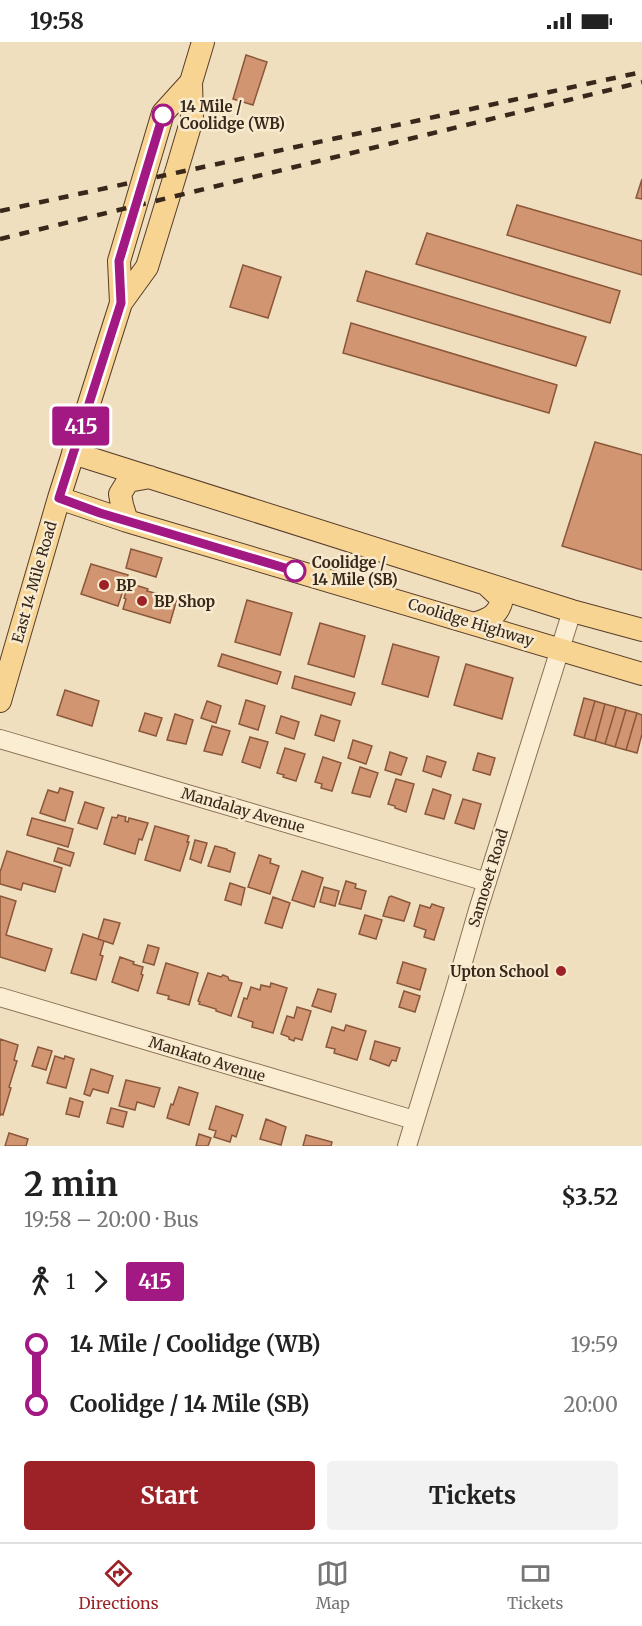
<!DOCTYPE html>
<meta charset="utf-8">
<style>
body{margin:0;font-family:Merriweather,serif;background:#f2f2f2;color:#222;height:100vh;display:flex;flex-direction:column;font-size:22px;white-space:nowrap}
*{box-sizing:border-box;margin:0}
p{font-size:20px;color:#767676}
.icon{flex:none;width:33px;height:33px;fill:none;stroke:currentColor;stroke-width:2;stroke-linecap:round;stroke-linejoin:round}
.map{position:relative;height:1104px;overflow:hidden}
.side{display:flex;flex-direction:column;background:#fff;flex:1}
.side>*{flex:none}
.badge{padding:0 12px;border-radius:4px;font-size:21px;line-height:39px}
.map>.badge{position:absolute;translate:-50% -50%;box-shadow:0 0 0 3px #fff}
.legs{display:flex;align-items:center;gap:9px;height:66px;padding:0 24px;font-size:20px}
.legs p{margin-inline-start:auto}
.head{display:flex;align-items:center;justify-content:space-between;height:102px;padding:0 24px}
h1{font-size:33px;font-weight:700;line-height:45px}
.action{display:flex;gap:12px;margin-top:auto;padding:12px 24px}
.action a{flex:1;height:69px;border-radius:6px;background:#9c2227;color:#fff;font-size:24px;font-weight:700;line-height:69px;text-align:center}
.action a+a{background:#f2f2f2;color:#222}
ul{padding:0 24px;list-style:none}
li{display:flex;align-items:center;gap:21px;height:60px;font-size:22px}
li i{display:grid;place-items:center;width:9px;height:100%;margin:0 8px;background:currentColor}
li i::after{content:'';width:15px;height:15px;margin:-8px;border:4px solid;border-radius:50%;background:#fff}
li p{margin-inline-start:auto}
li:first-child i{background:linear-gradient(#0000 50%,currentColor 0)}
li:last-child i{background:linear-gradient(currentColor 50%,#0000 0)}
.status{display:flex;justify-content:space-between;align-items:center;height:42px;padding:0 30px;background:#fff;direction:ltr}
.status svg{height:16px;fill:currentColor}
.tabs{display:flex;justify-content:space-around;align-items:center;height:84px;border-top:2px solid #e0e0e0;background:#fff;font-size:16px;color:#767676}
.tabs a{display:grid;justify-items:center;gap:3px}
.tabs .active{color:#9c2227}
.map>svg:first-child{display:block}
</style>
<div class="status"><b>19:58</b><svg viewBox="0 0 49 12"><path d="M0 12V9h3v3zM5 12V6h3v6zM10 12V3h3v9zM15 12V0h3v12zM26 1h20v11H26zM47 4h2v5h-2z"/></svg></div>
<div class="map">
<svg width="642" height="1104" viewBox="0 0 642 1104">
<rect width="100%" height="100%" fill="#f0dfbe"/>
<!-- building -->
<path fill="#d19571" stroke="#8a573a" stroke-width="1.5" d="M246 13 267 20 253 63 233 57Z
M642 137V157L636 156Z
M517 163 642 199V233L507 193Z
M427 191 620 249 610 281 416 222Z
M243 223 281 235 268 276 230 265Z
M366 229 586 295 576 324 357 259Z
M351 281 557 343 549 371 343 311Z
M595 400 642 413V528L562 504Z
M131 507 162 516 156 535 126 526Z
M91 522 128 533 118 564 81 552Z
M129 541 148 547 147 549 177 557 170 581 123 567 126 557 124 556Z
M247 558 292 571 280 613 235 600Z
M320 581 365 594 354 635 308 622Z
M393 602 439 615 428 655 382 642Z
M222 612 281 630 277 642 218 624Z
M466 622 513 636 502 677 454 663Z
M295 634 355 651 351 663 292 646Z
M65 648 99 659 92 684 57 673Z
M584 656 595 659 584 696 574 693Z
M246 658 265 664 258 688 239 682Z
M207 659 221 664 216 681 201 676Z
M595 659 605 662 595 699 584 696Z
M605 662 616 665 605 702 595 699Z
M616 665 626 668 615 705 605 702Z
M626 668 637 671 626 708 615 705Z
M145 671 162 676 156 694 139 689Z
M637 671 642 673V692L637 711 626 708Z
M175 672 193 678 186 702 167 698Z
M321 673 340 679 334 699 315 693Z
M281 674 299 680 294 697 276 691Z
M212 684 230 689 222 713 204 709Z
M250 695 268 700 260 726 242 720Z
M353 698 372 704 366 722 348 716Z
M285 706 305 712 296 739 283 735 284 733 277 731Z
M390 710 407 716 401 733 385 728Z
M478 711 495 716 490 733 473 728Z
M427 714 446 720 441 735 423 729Z
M323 715 341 721 332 749 321 746 322 742 315 740Z
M360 725 378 731 370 755 352 751Z
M396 737 414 742 406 770 395 766V764L388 762Z
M60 746 73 750 65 779 40 771 48 748 58 751Z
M433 747 451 753 444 777 425 772Z
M463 757 481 762 474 787 455 781Z
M85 760 104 766 97 787 78 781Z
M118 773 126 775 125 779 128 780 129 776 148 781 142 798 139 797 135 812 104 802 112 775 117 776Z
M32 776 73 787 68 805 27 793Z
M155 784 189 794 187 800H189L180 829 145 818Z
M195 798 207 801 201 821 190 817Z
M215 804 227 807V808L235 811 230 830 208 824Z
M58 806 74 811 70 824 54 819Z
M7 809 62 826 55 850 23 841 21 848 0 842V830Z
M259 813 271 817 270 821 279 824 270 852 248 845Z
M302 829 323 836 314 865 292 858Z
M346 839 356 842 355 846 366 849 361 867 339 862Z
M230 841 245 846 241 863 225 858Z
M324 845 339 849 335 864 320 860Z
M0 854 16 859 6 893 52 907 45 929 0 915Z
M391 854 410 861 404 879 383 874 389 855Z
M273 855 290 861 282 886 265 881Z
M432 862 444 866 434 898 424 895 426 888 414 884 420 863 430 866Z
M365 873 382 878 376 897 359 892Z
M104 877 120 881 113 902 98 897Z
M83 892 104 899 100 913 103 914 96 938 71 931Z
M148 903 159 906 154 923 143 920Z
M120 915 134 920 133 922 143 925 141 932 143 933 138 949 112 940Z
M403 920 426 927 420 948 397 941Z
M166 921 198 931 189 963 168 957 169 954 157 951Z
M208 931 221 935 223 933 228 935 229 938 242 941 231 974 216 969V967L199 962 200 960 198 959Z
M271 941 287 946 273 991 252 985 253 980 238 975 244 956 247 957 251 945 260 948 261 943 270 945Z
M318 947 336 952 331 970 312 964Z
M404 949 420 954 415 970 399 965Z
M297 965 311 969 302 998 295 996 294 999 289 997V995L281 992 287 974 294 976Z
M346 983 366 989 357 1018 334 1011 335 1007 326 1005 332 985 344 989Z
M0 997 18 1003 14 1018 17 1019 9 1045 11 1046 3 1073 1 1072 0 1074Z
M375 999 400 1006 396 1019 392 1018 389 1024 370 1017Z
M38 1005 52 1009 46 1028 32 1024Z
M55 1014 64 1017 65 1014 74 1017 66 1046 47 1041Z
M91 1027 113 1034 108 1051 93 1047 90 1054 84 1052Z
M126 1038 160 1046 154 1065 137 1060 135 1068 119 1064Z
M179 1045 198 1051 189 1083 167 1076 171 1062 173 1063Z
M70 1056 83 1060 79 1075 66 1072Z
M216 1064 243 1073 236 1095 232 1093 230 1100 214 1095 216 1089 209 1087Z
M111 1066 127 1070 123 1085 107 1081Z
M266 1077 286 1085 281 1103 260 1097Z
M9 1091 28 1097 26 1104H5Z
M199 1092 211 1096 208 1104H196Z
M306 1093 332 1100 331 1104H303Z"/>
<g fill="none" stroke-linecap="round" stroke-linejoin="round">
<defs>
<path id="minor" d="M0 697 487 840
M0 955 414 1078
M407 1104 454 951 478 868 572 569"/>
<path id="major" d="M121 261 119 219 163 71 191 40
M73 411 572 569 642 588
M59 456 127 479 642 632
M127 479 122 463 120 452 128 439 150 435
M476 581C490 577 499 572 502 557L487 543
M0 659 59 456 121 261 147 225 178 124 192 77 191 40 203 0"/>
</defs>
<!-- minor casing -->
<use href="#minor" stroke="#8a6f55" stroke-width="20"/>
<!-- major casing -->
<use href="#major" stroke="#573d2a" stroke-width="24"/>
<!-- minor -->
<use href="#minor" stroke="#fbedd1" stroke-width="18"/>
<!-- major -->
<use href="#major" stroke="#f7d492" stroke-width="22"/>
<!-- rail -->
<path stroke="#38281b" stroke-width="4.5" stroke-dasharray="10 10" stroke-linecap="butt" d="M0 169 642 30
M0 197 642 40"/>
</g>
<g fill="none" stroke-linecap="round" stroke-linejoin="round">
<defs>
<path id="line-1" d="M163 73 119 219 121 261 59 456 100 471 295 529"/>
</defs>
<!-- line-1 casing -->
<use href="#line-1" stroke="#fff" stroke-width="14"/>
<!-- line-1 -->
<use href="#line-1" stroke="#a31984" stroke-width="9"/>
</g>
<!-- markers -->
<g fill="#fff" stroke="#a31984" stroke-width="3">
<circle cx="163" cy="73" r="10"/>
<circle cx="295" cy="529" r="10"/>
</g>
<g fill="#9c2227" stroke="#f7eace" stroke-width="2">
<circle cx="104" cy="543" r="6"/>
<circle cx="142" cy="559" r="6"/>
<circle cx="561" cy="929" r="6"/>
</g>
<g text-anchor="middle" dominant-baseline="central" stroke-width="5" stroke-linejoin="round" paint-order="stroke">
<!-- stop labels -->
<g font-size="15" font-weight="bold" fill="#38281b" stroke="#f7eace" text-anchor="start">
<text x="180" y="64">14 Mile /<tspan x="180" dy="17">Coolidge (WB)</tspan></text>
<text x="312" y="520">Coolidge /<tspan x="312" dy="17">14 Mile (SB)</tspan></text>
</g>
<!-- street labels -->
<g font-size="15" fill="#38281b" stroke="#f7eace">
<text transform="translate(34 540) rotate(-74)">East 14 Mile Road</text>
<text transform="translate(471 580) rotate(17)">Coolidge Highway</text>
<text transform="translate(243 768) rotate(16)">Mandalay Avenue</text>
<text transform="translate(488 836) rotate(-73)">Samoset Road</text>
<text transform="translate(207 1017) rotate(17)">Mankato Avenue</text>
</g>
<!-- poi labels -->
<g font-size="15" font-weight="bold" fill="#38281b" stroke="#f7eace" text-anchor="start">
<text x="116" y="543">BP</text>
<text x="154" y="559">BP Shop</text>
<text x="549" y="929" text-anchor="end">Upton School</text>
</g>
</g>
</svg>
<b class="badge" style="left:81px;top:384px;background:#a31984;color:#fff">415</b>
</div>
<section class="side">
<div class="head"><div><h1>2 min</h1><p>19:58 – 20:00 · Bus</p></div><b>$3.52</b></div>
<div class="legs"><svg class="icon" aria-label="walk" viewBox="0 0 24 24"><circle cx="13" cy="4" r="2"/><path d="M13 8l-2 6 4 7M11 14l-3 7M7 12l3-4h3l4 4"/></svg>1<svg class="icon" aria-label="forward" viewBox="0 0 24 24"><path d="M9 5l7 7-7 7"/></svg><b class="badge" style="background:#a31984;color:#fff">415</b></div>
<ul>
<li><i style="color:#a31984"></i><b>14 Mile / Coolidge (WB)</b><p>19:59</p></li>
<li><i style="color:#a31984"></i><b>Coolidge / 14 Mile (SB)</b><p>20:00</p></li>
</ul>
<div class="action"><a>Start</a><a>Tickets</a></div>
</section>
<nav class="tabs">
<a class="active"><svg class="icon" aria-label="directions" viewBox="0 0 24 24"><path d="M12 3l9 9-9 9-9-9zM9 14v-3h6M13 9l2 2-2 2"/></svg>Directions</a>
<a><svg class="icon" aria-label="map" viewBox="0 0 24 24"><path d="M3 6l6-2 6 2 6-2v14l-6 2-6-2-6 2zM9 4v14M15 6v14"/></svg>Map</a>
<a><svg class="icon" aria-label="tickets" viewBox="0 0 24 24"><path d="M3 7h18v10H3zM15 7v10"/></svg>Tickets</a>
</nav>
